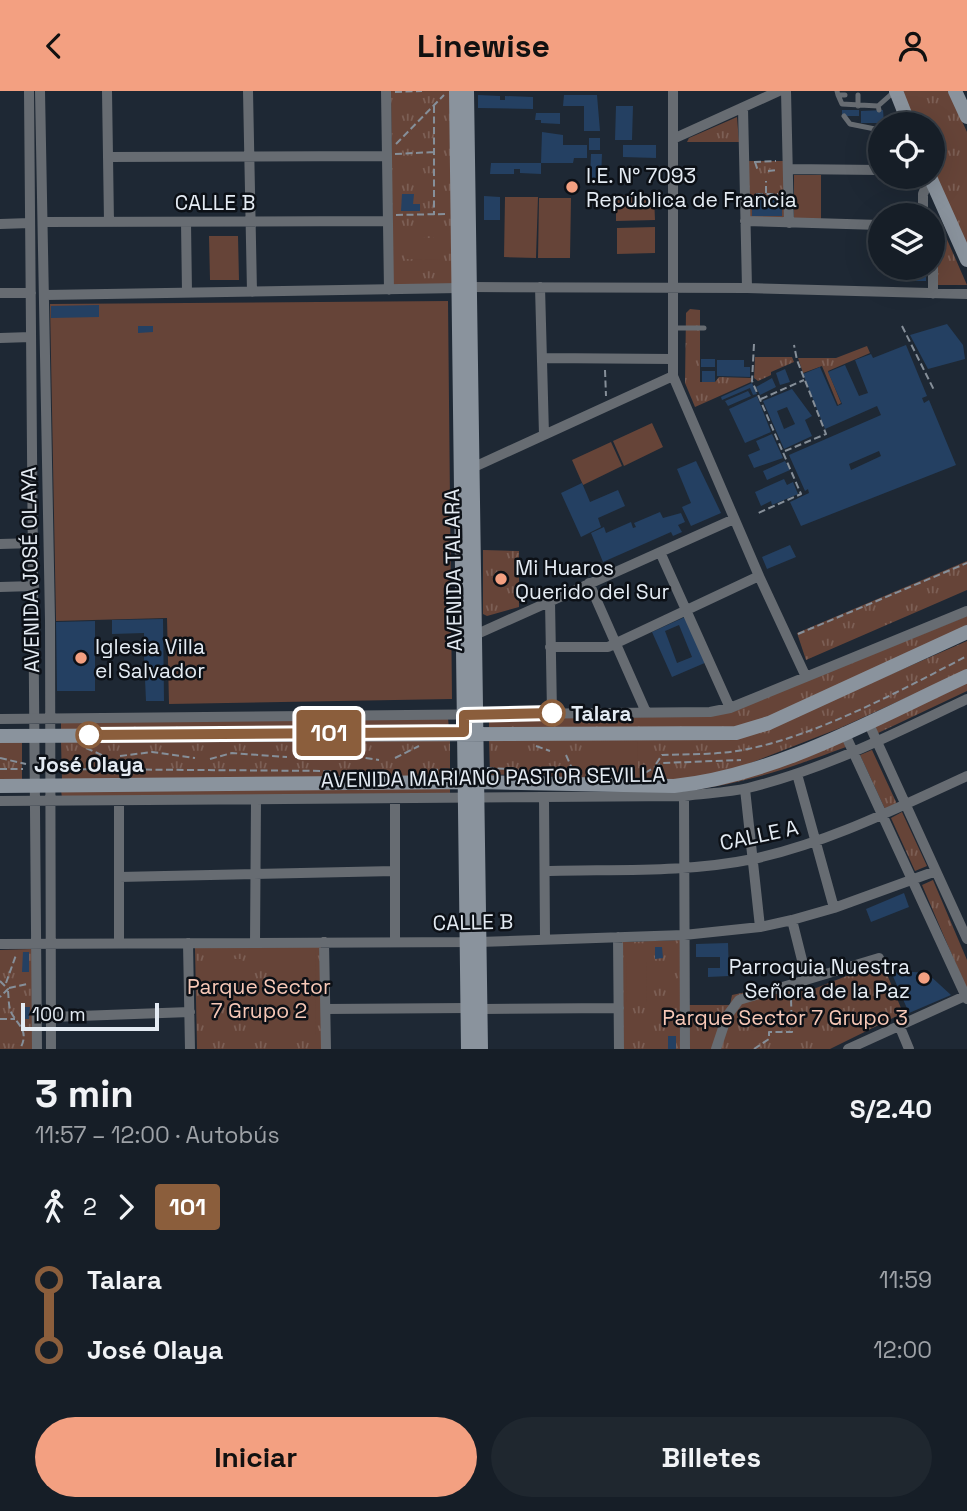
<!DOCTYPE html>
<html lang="es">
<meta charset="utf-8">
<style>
body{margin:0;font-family:"Space Grotesk",sans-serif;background:#1f272f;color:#f1f3f6;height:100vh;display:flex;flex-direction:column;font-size:26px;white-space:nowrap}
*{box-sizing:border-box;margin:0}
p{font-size:23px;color:#9ea2a7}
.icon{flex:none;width:38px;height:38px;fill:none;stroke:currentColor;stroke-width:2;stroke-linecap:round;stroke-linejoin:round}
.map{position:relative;height:958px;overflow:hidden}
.details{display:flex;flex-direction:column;background:#161e27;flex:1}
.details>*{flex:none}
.badge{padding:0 14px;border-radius:5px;font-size:24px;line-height:46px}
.buttons{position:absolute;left:868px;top:21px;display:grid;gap:14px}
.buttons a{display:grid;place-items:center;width:77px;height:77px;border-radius:50%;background:#161e27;box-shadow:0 7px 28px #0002,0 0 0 2px #353c44;font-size:35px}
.scale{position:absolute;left:21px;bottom:18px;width:138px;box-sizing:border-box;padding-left:7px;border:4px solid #e4ebf3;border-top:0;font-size:19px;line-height:24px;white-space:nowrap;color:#e4ebf3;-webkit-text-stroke:5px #0c1016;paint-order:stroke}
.map>.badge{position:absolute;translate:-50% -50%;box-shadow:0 0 0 4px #fff}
.legs{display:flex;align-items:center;gap:10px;height:77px;padding:0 35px;font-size:23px}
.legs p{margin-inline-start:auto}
.headline{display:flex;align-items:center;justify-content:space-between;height:119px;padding:0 35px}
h1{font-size:38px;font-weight:700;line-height:52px}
.button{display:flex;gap:14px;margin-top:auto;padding:14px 35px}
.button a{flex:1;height:80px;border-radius:42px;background:#f3a081;color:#111;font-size:28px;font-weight:700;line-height:80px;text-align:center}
.button a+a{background:#1f272f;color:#f1f3f6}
ul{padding:0 35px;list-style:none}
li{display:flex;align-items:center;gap:24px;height:70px;font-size:26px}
li i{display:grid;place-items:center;width:10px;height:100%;margin:0 9px;background:currentColor}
li i::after{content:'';width:18px;height:18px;margin:-9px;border:5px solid;border-radius:50%;background:#161e27}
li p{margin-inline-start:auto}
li:first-child i{background:linear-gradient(#0000 50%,currentColor 0)}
li:last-child i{background:linear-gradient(currentColor 50%,#0000 0)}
header{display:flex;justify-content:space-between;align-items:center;height:91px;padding:0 35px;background:#f3a081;color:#111;font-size:32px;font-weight:700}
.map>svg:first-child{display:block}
</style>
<header><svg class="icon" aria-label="back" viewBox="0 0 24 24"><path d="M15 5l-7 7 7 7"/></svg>Linewise<svg class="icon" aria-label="person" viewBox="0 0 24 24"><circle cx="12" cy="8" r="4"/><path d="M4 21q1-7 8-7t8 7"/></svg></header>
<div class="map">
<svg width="967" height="958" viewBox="0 0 967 958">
<defs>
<pattern id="grass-tufts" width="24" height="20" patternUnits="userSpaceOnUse" patternTransform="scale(1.75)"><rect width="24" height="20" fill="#664438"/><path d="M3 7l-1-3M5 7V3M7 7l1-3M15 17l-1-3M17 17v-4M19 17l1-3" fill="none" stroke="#7c5f55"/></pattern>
</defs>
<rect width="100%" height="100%" fill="#1e2834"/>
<!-- grass -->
<path fill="url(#grass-tufts)" d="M391 0H451L453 193 393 194Z
M898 0H948L967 41V156L933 80V33H912Z
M737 26 739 51H687L689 47Z
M747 70H786V129H748Z
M942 137 967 194H936L938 138Z
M690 218 700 219V291H715L719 286 751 287V291L695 316 685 292 686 222Z
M867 255 870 262 828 280 841 312 838 314 822 275 803 282 798 267H836Z
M755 266H792L794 271 771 281V284L758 290 754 287Z
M483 459 519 460V516L487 525 483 523Z
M967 470V499L806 569 797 542Z
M967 525V539L769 627 735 636H489V627L657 626 762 608Z
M967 550V579L840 637 725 682 685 688 572 690 542 683 490 684 489 647 763 639Z
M967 590V600L876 643 872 634Z
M448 627 449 638 61 641V631Z
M843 646 846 656C789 677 748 692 686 700Z
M450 648V685L62 689 61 651Z
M0 651H22V689H0Z
M872 659 897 713 885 718 860 664Z
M450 696V704L62 707 61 699Z
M902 721 927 775 915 780 891 727Z
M933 789 967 869V899L922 794Z
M681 849 682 914H730L732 904 793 891 811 899 882 871 903 922 830 958H622V851Z
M321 855V958H197L195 857Z
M32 858 33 958H0V859Z"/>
<!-- pitch -->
<path fill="#664438" d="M794 84H821V128H794Z
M616 104H654L655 129 616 130Z
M505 106H538L536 167 504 166Z
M539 107H571L570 167H538Z
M655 136V162L617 163V137Z
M209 145H238L239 189H210Z
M406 147H441V169L406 168Z
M448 210 452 608 169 613 167 527 56 530 50 213Z
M652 332 663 356 624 375 613 350Z
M611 351 622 375 583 394 572 369Z
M637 650 638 677H591V651Z
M269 859H316L315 945H269Z
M203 868H242V891L203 890Z
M626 871H646L647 911H627Z
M749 914H790V939L749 940Z
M0 935H21L20 953 0 952Z"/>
<!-- building -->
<path fill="#244062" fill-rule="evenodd" d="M478 4 500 5V9H505V5L533 6V18L478 17Z
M564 4H597L600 40H584V15H563Z
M616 15H633L632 49H615Z
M842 19H859V25H842Z
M883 19 884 32H861V20Z
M536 22H560V33L541 32V29H535Z
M542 41 563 44V54H587V67H574L573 72H541Z
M589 47H600V59H589Z
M623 54H656V67L623 66Z
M591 63H602L601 87H590Z
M491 72H541V83L520 82V78H514V83H490Z
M402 103H414L413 113H420V120H401Z
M484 105 500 106V129H484Z
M752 109H782V125H752Z
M913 177H926V190H913Z
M99 214V226L51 227V215Z
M947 233 963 254 965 268 928 278 910 244Z
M138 235H153V241L138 242Z
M906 254 927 305 922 307 924 312 929 309 956 374 801 435 790 411 809 402 808 398 805 400 789 364 881 324 877 315 825 338 803 283 820 276 837 315 842 313 828 281 845 274 859 305 868 302 855 269 871 263 873 267ZM879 360 881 365 851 379 849 373Z
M701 268H715V276H701Z
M717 269H744V276H750V286L717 285Z
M785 278 790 291 780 294 776 282Z
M702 280H715V291H702Z
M772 287 776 296 760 304 756 296Z
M752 292 757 303 753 304 750 297 722 309 721 306Z
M792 298 812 325 805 329 812 345 784 358 763 310ZM787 316 795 333 784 338 777 320Z
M748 300 751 305 728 315 725 310Z
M757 305 771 341 745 352 729 318Z
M772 343 783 367 754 377 748 364 760 359 756 350Z
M696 370 721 422 691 435 682 416 691 412 677 378Z
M785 370 790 379 767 389 763 380Z
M784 388 787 394 793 391 798 403 772 414 771 410 761 415 755 401Z
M582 392 590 411 618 399 625 415 598 427 601 436 581 446 561 402Z
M660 421 663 427 681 422 685 431 678 434 682 441 673 445 671 441 603 471 591 442 604 436 606 442 631 431 633 437 636 436 634 432Z
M790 454 796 466 767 478 762 466Z
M687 525 707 571 672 586 652 541ZM679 534 692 566 677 572 665 540Z
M163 528 164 610H146L145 588 128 585V576H144V542L112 543V529Z
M95 530V600H57L56 531Z
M904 802 909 816 871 831 866 818Z
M728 852 729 885 708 886V877H720V866H696V853Z
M655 856H662L663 867 655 868Z
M23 861H29V881H22Z
M900 880 927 882 951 904 909 922 892 883Z
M21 916H30L29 928H21Z
M668 945H676V958H668Z"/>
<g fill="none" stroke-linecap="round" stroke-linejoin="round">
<!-- path -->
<path stroke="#868f99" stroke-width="2" stroke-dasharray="7 3.5" stroke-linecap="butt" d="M395 1 422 0
M434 15V124
M396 53 444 4
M395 63 434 61
M933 64 940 80
M754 71 776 70
M755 71 758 80
M768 80 777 79
M766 102V90
M756 103H778
M396 124 446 123
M902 235 934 299
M754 253 752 290 801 403 756 423
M605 279 606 305
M761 308 804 289
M785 360 826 343 797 269 794 254
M798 543 967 472
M536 655 550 660
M86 657 104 665
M566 664 574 682
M120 665 152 661 195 667
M303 666 339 663 379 669
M0 667 26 673
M395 667 419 655
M210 668 232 662 287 666
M656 673 662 664C690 663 720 664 748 658 818 644 904 598 967 565
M487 677 552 680
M0 678H23
M61 678 331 680
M431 679 454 678
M645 682 662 672 741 669
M0 890 8 898 0 906
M6 892 16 864
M9 897 27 893
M8 900C9 908 8 916 12 923 20 936 29 941 20 958
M0 928H15
M754 958 769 948V941H792L791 908 795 903"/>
<!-- lane -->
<path stroke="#676c72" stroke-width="5" d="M837 0 838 4H845
M838 4 842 13 878 15
M858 4V15
M879 19 878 15 895 0
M844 25 850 33 880 39
M882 32V33
M672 237H704"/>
<!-- street -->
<path stroke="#676c72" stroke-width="10" d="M29 0 37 958
M40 0 50 529 51 958
M107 0 109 131
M248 0 252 201
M386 0 389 199
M673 0V285L759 485 806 586
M786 0 789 132
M743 17 747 197
M673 48 779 0
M108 66 387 65
M788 78 880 79
M923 124V103L930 86
M745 130 880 134
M43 131 388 130
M186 131 187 202
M0 133 30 132
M933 137V203
M471 196 747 197 967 203
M540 196 544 344
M0 202H31
M46 204 459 197
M0 247 31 246
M542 267 672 268
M472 377 673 285
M0 453 34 452
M660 461 730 617
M589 492 646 621
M0 496 34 495
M550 510 552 622
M475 544 734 428
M550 556H608L759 485
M0 628 710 621 730 617 967 520
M868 631 967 848
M844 641 967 908
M797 683 834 817
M745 698 760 836
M684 705 685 958
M544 707 545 848
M395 708V851
M0 710 684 705C705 702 727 702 748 697 825 678 896 642 967 608
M119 710V852
M545 780C613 778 685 782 753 768 828 752 897 717 967 685
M119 786 395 780
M792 829 807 889
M618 846 619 958
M324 851 326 958
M188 852 190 958
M255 852 256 709
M0 853 479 851 684 844 760 836 792 829 834 817 936 780
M326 918 467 917
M482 918 619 917
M51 926 190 921
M899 934 909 958
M716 958 727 925 739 909 879 867
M848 958 967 904"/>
<!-- secondary -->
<path stroke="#8a939d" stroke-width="14" d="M456 0 468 958
M467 0 481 958
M896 0 909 33
M955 0 967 26
M930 86 967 169
M0 645 736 642 769 632 967 541
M0 695 476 691 674 695C777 684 874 628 967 585"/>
</g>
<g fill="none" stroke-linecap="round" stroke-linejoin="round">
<defs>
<path id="line-1" d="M89 644 464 641V624L552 622"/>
</defs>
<!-- line-1 casing -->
<use href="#line-1" stroke="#fff" stroke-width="16"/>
<!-- line-1 -->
<use href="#line-1" stroke="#8b5e3c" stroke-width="10"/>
</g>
<!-- markers -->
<g fill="#f3a081" stroke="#0c1016" stroke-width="2.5">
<circle cx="572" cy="96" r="7"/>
<circle cx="501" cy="488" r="7"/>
<circle cx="81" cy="567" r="7"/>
<circle cx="924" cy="887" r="7"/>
</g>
<g fill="#fff" stroke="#8b5e3c" stroke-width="3.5">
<circle cx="552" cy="622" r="12"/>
<circle cx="89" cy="644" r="12"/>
</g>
<g text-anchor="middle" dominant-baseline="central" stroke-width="5" stroke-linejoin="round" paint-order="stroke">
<!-- poi labels -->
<g font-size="21" fill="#e4ebf3" stroke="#0c1016" text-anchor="start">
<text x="586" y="84">I.E. N° 7093<tspan x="586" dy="24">República de Francia</tspan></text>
<text x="515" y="476">Mi Huaros<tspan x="515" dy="24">Querido del Sur</tspan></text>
<text x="95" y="555">Iglesia Villa<tspan x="95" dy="24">el Salvador</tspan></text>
<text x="910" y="875" text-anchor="end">Parroquia Nuestra<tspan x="910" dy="24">Señora de la Paz</tspan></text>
</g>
<!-- street labels -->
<g font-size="21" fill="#e4ebf3" stroke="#0c1016">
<text x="215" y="111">CALLE B</text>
<text transform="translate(30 479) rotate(-91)">AVENIDA JOSÉ OLAYA</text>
<text transform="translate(453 479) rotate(-91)">AVENIDA TALARA</text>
<text transform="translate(493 686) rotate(-1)">AVENIDA MARIANO PASTOR SEVILLA</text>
<text transform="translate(759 744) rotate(-12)">CALLE A</text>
<text transform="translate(473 831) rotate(-1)">CALLE B</text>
</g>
<!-- stop labels -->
<g font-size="21" font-weight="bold" fill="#e4ebf3" stroke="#0c1016" text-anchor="start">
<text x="571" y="622">Talara</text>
<text x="89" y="673" text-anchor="middle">José Olaya</text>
</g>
<!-- park labels -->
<g font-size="21" fill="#f7c8b7" stroke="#0c1016">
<text x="259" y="895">Parque Sector<tspan x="259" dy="24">7 Grupo 2</tspan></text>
<text x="785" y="926">Parque Sector 7 Grupo 3</text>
</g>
</g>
</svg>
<div class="buttons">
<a><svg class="icon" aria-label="locate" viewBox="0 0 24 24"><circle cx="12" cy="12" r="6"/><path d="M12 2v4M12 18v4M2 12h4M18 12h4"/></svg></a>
<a><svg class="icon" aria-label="layers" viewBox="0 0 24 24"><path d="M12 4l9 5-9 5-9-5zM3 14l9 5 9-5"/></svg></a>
</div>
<div class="scale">100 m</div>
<b class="badge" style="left:329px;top:642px;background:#8b5e3c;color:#fff">101</b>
</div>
<section class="details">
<div class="headline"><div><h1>3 min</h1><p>11:57 – 12:00 · Autobús</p></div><b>S/2.40</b></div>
<div class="legs"><svg class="icon" aria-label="walk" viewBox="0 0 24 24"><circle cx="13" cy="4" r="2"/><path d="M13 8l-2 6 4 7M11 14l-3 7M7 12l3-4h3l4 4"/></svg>2<svg class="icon" aria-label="forward" viewBox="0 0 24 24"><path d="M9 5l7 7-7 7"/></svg><b class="badge" style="background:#8b5e3c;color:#fff">101</b></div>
<ul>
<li><i style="color:#8b5e3c"></i><b>Talara</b><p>11:59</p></li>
<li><i style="color:#8b5e3c"></i><b>José Olaya</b><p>12:00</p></li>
</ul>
<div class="button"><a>Iniciar</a><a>Billetes</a></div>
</section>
